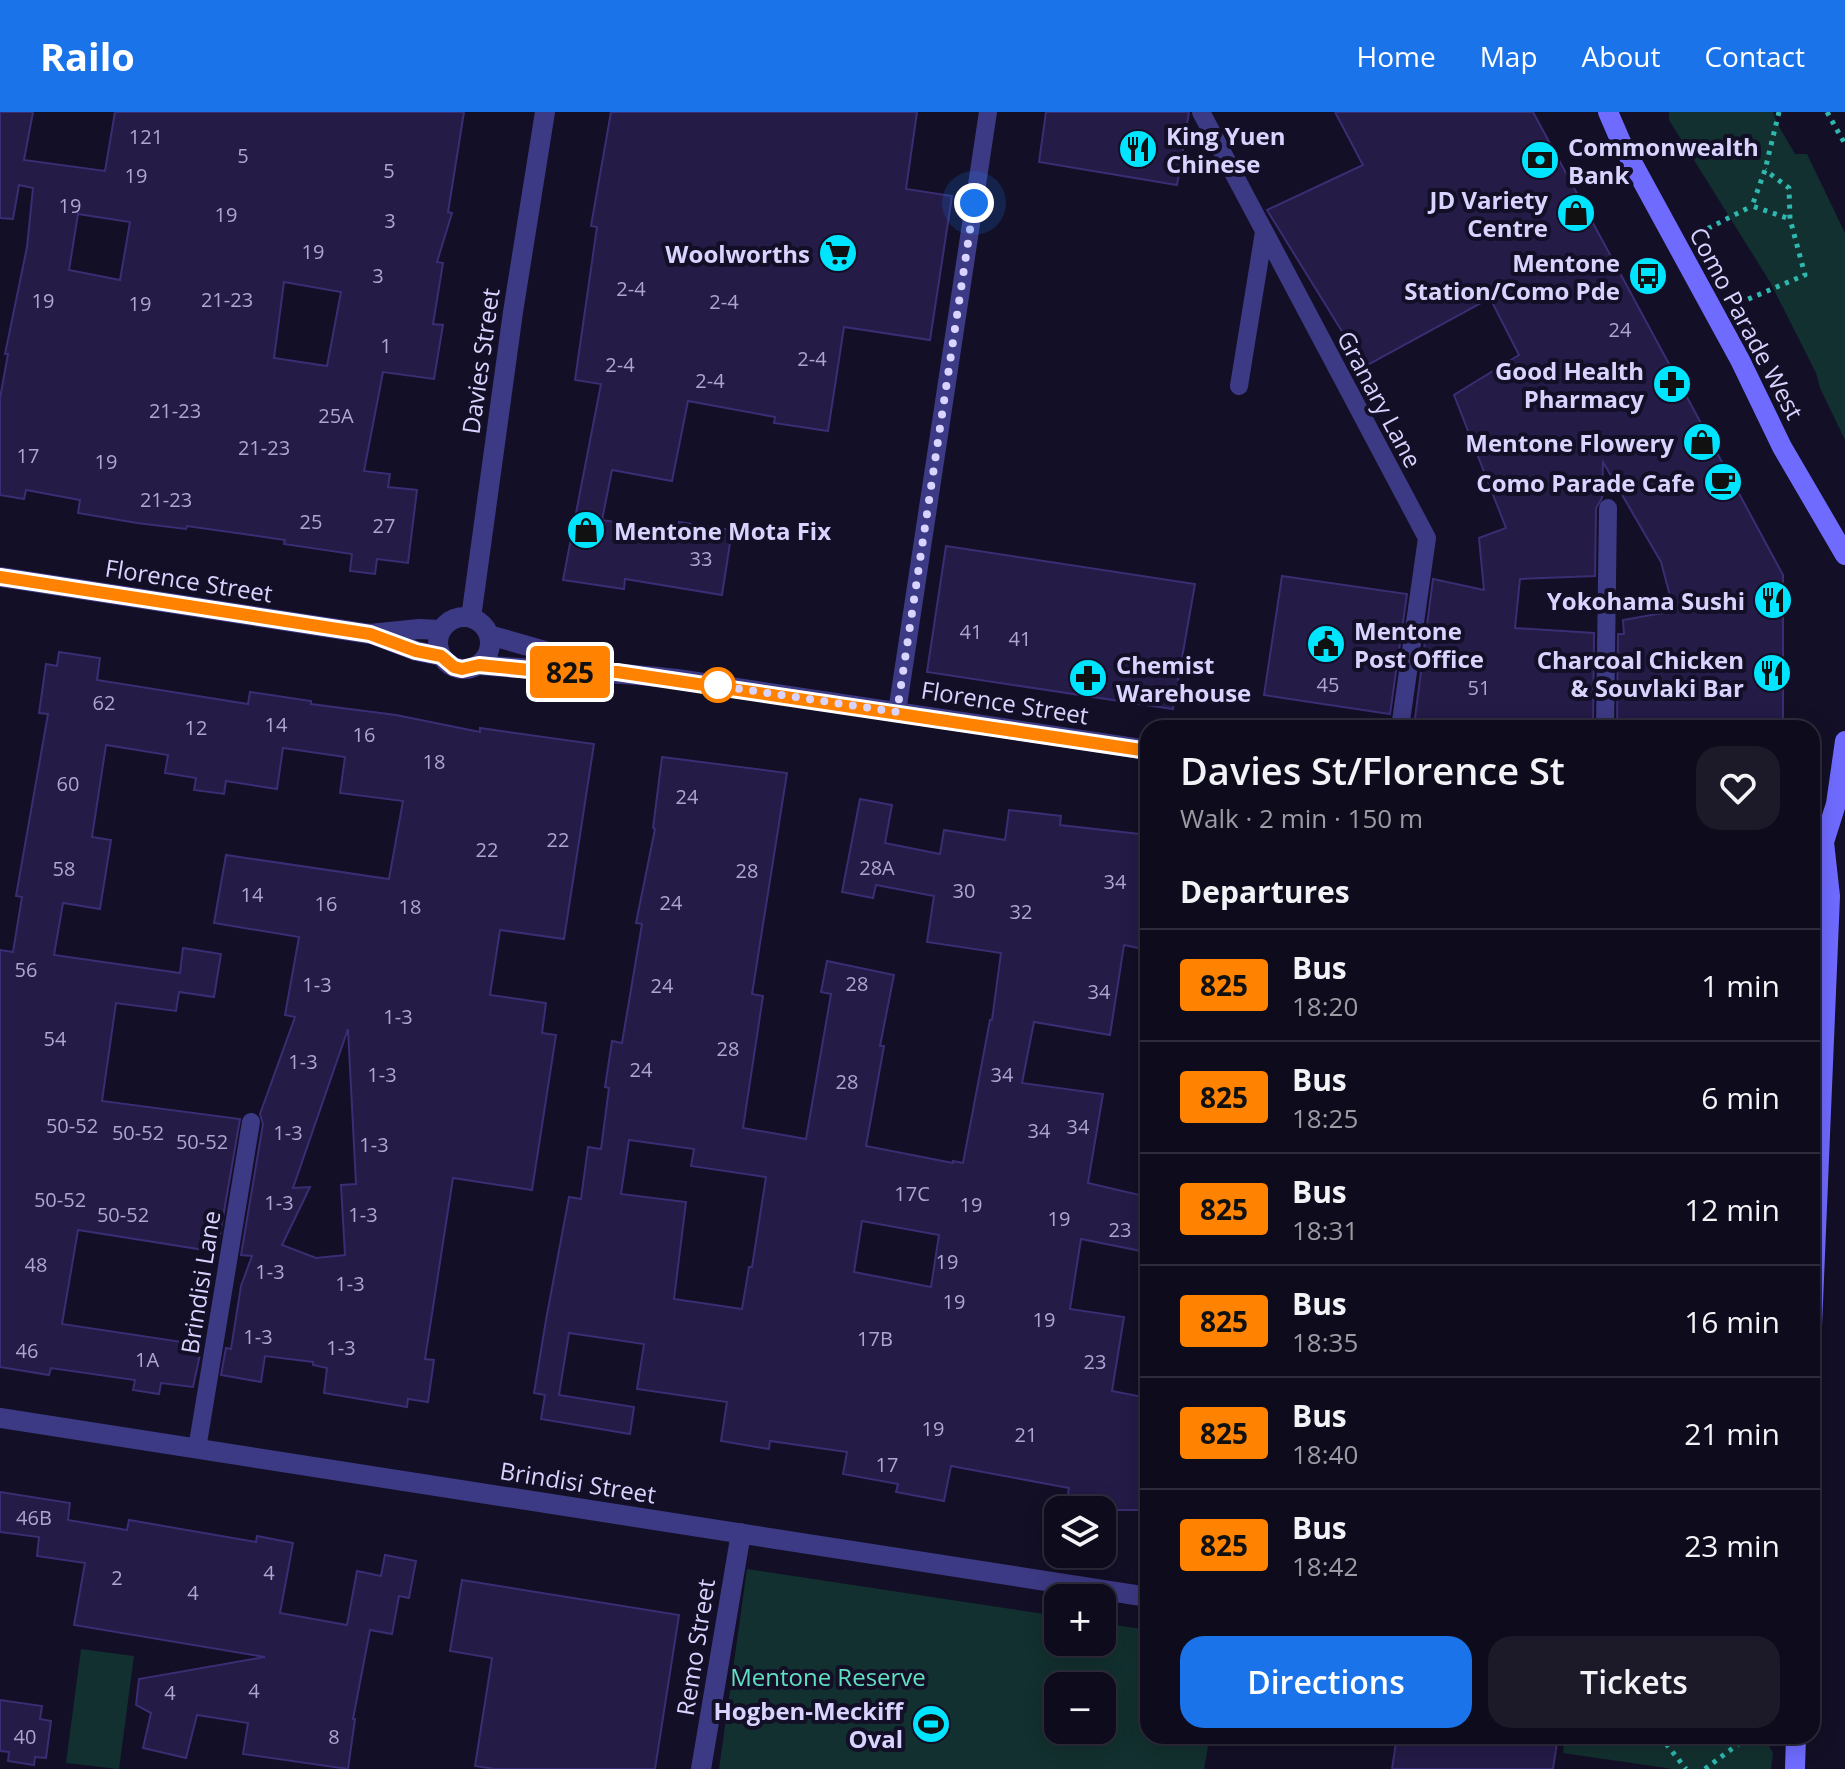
<!DOCTYPE html>
<meta charset="utf-8">
<style>
body{margin:0;font-family:"Open Sans",sans-serif;background:#1c1929;color:#f1f3f6;height:100vh;display:flex;flex-direction:column;font-size:30px;white-space:nowrap}
*{box-sizing:border-box;margin:0}
p{font-size:26px;color:#9b9ba3}
.icon{flex:none;width:44px;height:44px;fill:none;stroke:currentColor;stroke-width:2;stroke-linecap:round;stroke-linejoin:round}
.map{position:relative;flex:1;overflow:hidden}
.drawer{position:absolute;left:1140px;top:608px;width:680px;height:1024px;display:flex;flex-direction:column;background:#0e0b1c;border-radius:24px;box-shadow:0 4px 20px #0003,0 0 0 2px #2e2b3b}
.drawer>*{flex:none}
.badge{padding:0 16px;border-radius:6px;font-size:28px;line-height:52px}
.controls{position:absolute;left:1044px;top:1384px;display:grid;gap:16px}
.controls a{display:grid;place-items:center;width:72px;height:72px;border-radius:16px;background:#0e0b1c;box-shadow:0 4px 20px #0003,0 0 0 2px #2e2b3b;font-size:40px}
.you{position:absolute;width:40px;height:40px;margin:-20px;border:6px solid #fff;border-radius:50%;background:#1a73e8;box-shadow:0 0 0 12px #1a73e833}
.map>.badge{position:absolute;translate:-50% -50%;box-shadow:0 0 0 4px #fff}
h2{padding:0 40px;font-size:30px;line-height:72px}
.round{display:grid;place-items:center;flex:none;width:84px;height:84px;border-radius:24px;background:#1c1929}
.overview{display:flex;align-items:center;justify-content:space-between;height:136px;padding:0 40px}
h1{font-size:38px;font-weight:600;line-height:60px}
.primary-button{display:flex;gap:16px;margin-top:auto;padding:16px 40px}
.primary-button a{flex:1;height:92px;border-radius:24px;background:#1a73e8;color:#fff;font-size:32px;font-weight:600;line-height:92px;text-align:center}
.primary-button a+a{background:#1c1929;color:#f1f3f6}
ul{padding:0;list-style:none}
li{display:flex;align-items:center;gap:24px;height:112px;padding:0 40px;border-top:2px solid #2e2b3b}
li div{flex:1}
li b{display:block;font-size:30px}
li em{font-style:normal}
li .badge{min-width:88px;font-weight:700;text-align:center}
header{display:flex;align-items:center;gap:48px;box-sizing:border-box;height:112px;padding:0 40px;background:#1a73e8;color:#fff}
header strong{font-size:38px}
nav{display:flex;gap:44px;margin-inline-start:auto;font-size:28px}
.map>svg:first-child{display:block}
</style>
<header>
<strong>Railo</strong>
<nav><a>Home</a><a>Map</a><a>About</a><a>Contact</a></nav>
</header>
<div class="map">
<svg width="1845" height="1657" viewBox="0 0 1845 1657">
<rect width="100%" height="100%" fill="#130f26"/>
<!-- green -->
<path fill="#12302f" fill-rule="evenodd" d="M1669 0H1773L1777 11 1795 42H1807L1845 121V328L1820 276 1816 261 1770 170 1669 8Z
M747 1457 1058 1504V1530H1102V1511L1148 1518V1624H1210L1204 1657H719ZM1102 1574V1618H1058V1574Z
M81 1537 134 1544 119 1657 66 1651Z
M1565 1624H1763L1773 1641 1771 1657H1673L1563 1641Z"/>
<!-- building -->
<path fill="#241b47" stroke="#3b2d73" stroke-width="2" fill-rule="evenodd" d="M0 0H33L24 48 105 59 115 0H464L448 100 452 101 437 150 443 151 433 212 443 213 434 267 383 260 364 359 390 362 388 375 417 378 408 451 377 447 375 462 350 459 352 442 284 432 285 428 187 414 186 417 137 411 78 401 80 388 26 378 24 387 0 383V286L8 242H5L27 135 33 76 19 73 13 107 0 106ZM78 102 130 110 120 168 69 158ZM284 170 341 180 327 254 274 246Z
M611 0H917L906 77 952 84 930 228 844 215 828 319 774 311 775 305 688 289 672 369 612 358 602 408 678 420 679 410 732 418 722 483 625 467 624 477 563 468 601 272 575 268 597 115 591 114Z
M1046 0H1189L1177 73 1039 50Z
M1335 0H1533L1783 463V616H1617L1618 522H1624L1623 508 1674 499 1661 450 1603 350 1602 386 1596 396 1595 464 1520 467 1515 516 1594 521 1593 616H1430L1414 614 1433 467 1484 478 1479 426 1506 416 1454 283 1519 243 1490 186 1364 255 1267 98 1363 53Z
M946 434 1195 472 1173 597 927 560Z
M1282 464 1407 482 1390 602 1264 583Z
M59 540 100 546 97 568 248 592 250 580 311 589V592L396 603 480 620V616L594 632 564 827 500 818 490 883 546 891 542 921 556 923 532 1078 453 1066 425 1247 434 1248 428 1290 408 1287 407 1295 324 1281 327 1256 313 1253V1250L265 1244 261 1270 221 1263 226 1236 231 1237 241 1174 252 1144 241 1143 263 1012 260 1002 295 905 285 903 299 825 214 811 226 743 389 767 403 689 340 681 345 645 283 636 277 677 226 669 224 682 194 678 196 666 165 661 168 643 106 633 92 725 111 728 100 797 63 791 54 843 180 861 183 836 221 842 214 885 179 880 176 899 116 891 102 989 240 1007 217 1140 78 1118 62 1212 202 1233 193 1275 161 1271 159 1282 133 1278 135 1268 51 1256 49 1263 0 1255V838L13 840 22 785 16 784 48 602 39 601 46 552 57 554ZM348 917 356 1072 341 1073 345 1143 316 1146 282 1133 310 1075 293 1076Z
M662 645 787 661 752 882 763 884 743 1016 806 1027 831 882 821 880 827 849 894 863 880 934H884L866 1034 953 1051V1049L963 1051 990 908H992L1001 841 927 830 934 784 876 773 873 786 842 780 860 687 892 693 885 731 940 742 944 718 1005 728 1009 698 1061 704 1060 713 1148 723V838L1124 833 1110 923 1034 910 1022 971 1103 982 1088 1071 1148 1085V1105L1141 1139 1081 1127 1070 1197 1124 1205 1112 1279 1148 1286V1398H1065L1069 1376 951 1354 944 1389 896 1380 898 1372 843 1362 847 1340 770 1329 769 1337 721 1329 727 1290 637 1277 644 1232 569 1221 559 1283 634 1295 630 1322 541 1307 545 1283 534 1281 546 1208 569 1085 581 1087 588 1035 601 1037 609 976 605 975 612 929 622 931 642 812 636 811 655 717 653 716ZM629 1028 694 1037 691 1054 766 1065 752 1155H749L742 1197 674 1187 686 1090 621 1082ZM862 1109 939 1123 931 1175 854 1160Z
M0 1380 70 1391 68 1408 127 1418 129 1408 256 1430 257 1424 293 1431 280 1501 347 1513 357 1459 381 1464 385 1443 416 1449 409 1486 399 1484 392 1522 370 1518 353 1607H355L348 1657 243 1642 248 1611 197 1603 186 1646 143 1636 151 1601 136 1593 139 1567 265 1545 74 1513 85 1451 37 1444 39 1425 0 1420Z
M462 1468 679 1503 655 1657H495L475 1654 492 1546 450 1539Z
M0 1588 42 1594 40 1607 51 1609 46 1646 35 1645 34 1653 8 1649 9 1640 0 1639Z
M1397 1624H1558L1553 1657H1392Z"/>
<g fill="none" stroke-linecap="round" stroke-linejoin="round">
<!-- path -->
<path stroke="#2fb8b0" stroke-width="5" stroke-dasharray="4 6" stroke-linecap="butt" d="M1779 0 1765 58 1752 94 1790 107
M1827 0 1845 32
M1699 121 1752 94
M1739 191 1805 163 1790 107 1789 76 1765 58
M1660 1624 1686 1657
M1705 1657 1749 1624"/>
<!-- lane -->
<path stroke="#3d3a85" stroke-width="18" d="M1201 0 1427 426 1400 616
M1239 274 1264 120
M897 600 988 0
M1605 616 1608 396
M197 1337 251 1010"/>
<!-- street -->
<path stroke="#3d3a85" stroke-width="20" d="M0 465 370 522 419 517 441 518
M438 531a26 26 0 1 1 52 0a26 26 0 1 1-52 0Z
M471 506 513 200 545 0
M374 523 416 539 441 544
M489 523 598 554
M479 553C545 559 611 559 677 567L1148 638
M0 1306 1148 1485
M701 1657 741 1421"/>
<!-- secondary -->
<path stroke="#6f6bff" stroke-width="20" d="M1608 0 1621 30 1740 248 1782 335 1845 443
M1812 1214 1830 784 1824 730 1836 692 1845 629
M1795 1657 1796 1624"/>
</g>
<g fill="none" stroke-linecap="round" stroke-linejoin="round">
<defs>
<path id="line" d="M0 465 370 522 416 539 441 544 454 555 462 557 479 553 550 560H617L1148 639"/>
</defs>
<!-- line casing -->
<use href="#line" stroke="#fff" stroke-width="18"/>
<!-- line -->
<use href="#line" stroke="#ff8200" stroke-width="12"/>
<!-- walk -->
<path stroke="#d9d4ff" stroke-width="8" stroke-dasharray="0 14.4" d="M718 573 707 572 897 600 974 91"/>
</g>
<!-- icons -->
<defs>
<symbol id="restaurant-disc" viewBox="-11 -11 22 22"><circle r="9.5" fill="#00e5ff" stroke="#130f26"/><path d="M-5-6h1v4h1v-4h1v4h1v-4h1v5L-1.5 .5V6h-2V.5L-5-1ZM5-6V6H3V1.5H1.5Q1.5-4 5-6Z" fill="#111"/></symbol>
<symbol id="bank-disc" viewBox="-11 -11 22 22"><circle r="9.5" fill="#00e5ff" stroke="#130f26"/><path d="M-6-4H6V4H-6ZM0-2.3a2.3 2.3 0 1 0 0 4.6a2.3 2.3 0 1 0 0-4.6Z" fill="#111"/></symbol>
<symbol id="shop-disc" viewBox="-11 -11 22 22"><circle r="9.5" fill="#00e5ff" stroke="#130f26"/><path d="M-5-2.5h2.3a2.7 3.5 0 0 1 5.4 0H5L5.5 6h-11ZM-1.5-2.5h3a1.5 2.3 0 0 0-3 0Z" fill="#111"/></symbol>
<symbol id="supermarket-disc" viewBox="-11 -11 22 22"><circle r="9.5" fill="#00e5ff" stroke="#130f26"/><path d="M-6-5.5h2.5l.6 2H6L4.5 2H-2.5L-4.4-4H-6ZM-1.5 3.2a1.3 1.3 0 1 0 .1 0ZM3 3.2a1.3 1.3 0 1 0 .1 0Z" fill="#111"/></symbol>
<symbol id="bus-disc" viewBox="-11 -11 22 22"><circle r="9.5" fill="#00e5ff" stroke="#130f26"/><path d="M-5-6H5V4H4V6H2V4H-2V6H-4V4H-5ZM-3.5-4V0h7V-4ZM-3.5 1.2v1.5H-2V1.2ZM2 1.2v1.5H3.5V1.2Z" fill="#111"/></symbol>
<symbol id="pharmacy-disc" viewBox="-11 -11 22 22"><circle r="9.5" fill="#00e5ff" stroke="#130f26"/><path d="M-2-6h4v4h4v4h-4v4h-4v-4h-4v-4h4Z" fill="#111"/></symbol>
<symbol id="cafe-disc" viewBox="-11 -11 22 22"><circle r="9.5" fill="#00e5ff" stroke="#130f26"/><path d="M-5.5-4.5H6V0H3Q3 3.5 0 3.5H-2.5Q-5.5 3.5-5.5 0ZM3-3.2v2h1.7v-2ZM-6 4.5H4V6H-6Z" fill="#111"/></symbol>
<symbol id="civic-disc" viewBox="-11 -11 22 22"><circle r="9.5" fill="#00e5ff" stroke="#130f26"/><path d="M-.6-6.5H3V-4.5H.6V-3L4-1V1h2V6H-6V1h2V-1L-.6-3ZM-1.2 2.5V6h2.4V2.5Z" fill="#111"/></symbol>
<symbol id="stadium-disc" viewBox="-11 -11 22 22"><circle r="9.5" fill="#00e5ff" stroke="#130f26"/><path d="M0-5a6.5 5 0 1 0 0 10a6.5 5 0 1 0 0-10ZM-3.5-1.8h7v3.6h-7Z" fill="#111"/></symbol>
</defs>
<g fill-rule="evenodd">
<use href="#restaurant-disc" x="1116" y="15" width="44" height="44"/>
<use href="#bank-disc" x="1518" y="26" width="44" height="44"/>
<use href="#shop-disc" x="1554" y="79" width="44" height="44"/>
<use href="#supermarket-disc" x="816" y="119" width="44" height="44"/>
<use href="#bus-disc" x="1626" y="142" width="44" height="44"/>
<use href="#pharmacy-disc" x="1650" y="250" width="44" height="44"/>
<use href="#shop-disc" x="1680" y="308" width="44" height="44"/>
<use href="#cafe-disc" x="1701" y="348" width="44" height="44"/>
<use href="#shop-disc" x="564" y="396" width="44" height="44"/>
<use href="#restaurant-disc" x="1751" y="466" width="44" height="44"/>
<use href="#civic-disc" x="1304" y="510" width="44" height="44"/>
<use href="#restaurant-disc" x="1750" y="539" width="44" height="44"/>
<use href="#pharmacy-disc" x="1066" y="544" width="44" height="44"/>
<use href="#stadium-disc" x="909" y="1590" width="44" height="44"/>
</g>
<!-- markers -->
<circle fill="#fff" stroke="#ff8200" stroke-width="4" cx="718" cy="573" r="16"/>
<g text-anchor="middle" dominant-baseline="central" stroke-width="8" stroke-linejoin="round" paint-order="stroke">
<!-- number labels -->
<g font-size="20" fill="#aca6d1">
<text x="146" y="24">121</text>
<text x="243" y="43">5</text>
<text x="389" y="58">5</text>
<text x="136" y="63">19</text>
<text x="70" y="93">19</text>
<text x="226" y="102">19</text>
<text x="390" y="108">3</text>
<text x="313" y="139">19</text>
<text x="378" y="163">3</text>
<text x="631" y="176">2-4</text>
<text x="227" y="187">21-23</text>
<text x="43" y="188">19</text>
<text x="724" y="189">2-4</text>
<text x="140" y="191">19</text>
<text x="1620" y="217">24</text>
<text x="386" y="233">1</text>
<text x="812" y="246">2-4</text>
<text x="620" y="252">2-4</text>
<text x="710" y="268">2-4</text>
<text x="175" y="298">21-23</text>
<text x="336" y="303">25A</text>
<text x="264" y="335">21-23</text>
<text x="28" y="343">17</text>
<text x="106" y="349">19</text>
<text x="166" y="387">21-23</text>
<text x="311" y="409">25</text>
<text x="384" y="413">27</text>
<text x="701" y="446">33</text>
<text x="971" y="519">41</text>
<text x="1020" y="526">41</text>
<text x="1328" y="572">45</text>
<text x="1479" y="575">51</text>
<text x="104" y="590">62</text>
<text x="276" y="612">14</text>
<text x="196" y="615">12</text>
<text x="364" y="622">16</text>
<text x="434" y="649">18</text>
<text x="68" y="671">60</text>
<text x="687" y="684">24</text>
<text x="558" y="727">22</text>
<text x="487" y="737">22</text>
<text x="877" y="755">28A</text>
<text x="64" y="756">58</text>
<text x="747" y="758">28</text>
<text x="1115" y="769">34</text>
<text x="964" y="778">30</text>
<text x="252" y="782">14</text>
<text x="671" y="790">24</text>
<text x="326" y="791">16</text>
<text x="410" y="794">18</text>
<text x="1021" y="799">32</text>
<text x="26" y="857">56</text>
<text x="857" y="871">28</text>
<text x="317" y="872">1-3</text>
<text x="662" y="873">24</text>
<text x="1099" y="879">34</text>
<text x="398" y="904">1-3</text>
<text x="55" y="926">54</text>
<text x="728" y="936">28</text>
<text x="303" y="949">1-3</text>
<text x="641" y="957">24</text>
<text x="382" y="962">1-3</text>
<text x="1002" y="962">34</text>
<text x="847" y="969">28</text>
<text x="72" y="1013">50-52</text>
<text x="1078" y="1014">34</text>
<text x="1039" y="1018">34</text>
<text x="138" y="1020">50-52</text>
<text x="288" y="1020">1-3</text>
<text x="202" y="1029">50-52</text>
<text x="374" y="1032">1-3</text>
<text x="912" y="1081">17C</text>
<text x="60" y="1087">50-52</text>
<text x="279" y="1090">1-3</text>
<text x="971" y="1092">19</text>
<text x="123" y="1102">50-52</text>
<text x="363" y="1102">1-3</text>
<text x="1059" y="1106">19</text>
<text x="1120" y="1117">23</text>
<text x="947" y="1149">19</text>
<text x="36" y="1152">48</text>
<text x="270" y="1159">1-3</text>
<text x="350" y="1171">1-3</text>
<text x="954" y="1189">19</text>
<text x="1044" y="1207">19</text>
<text x="258" y="1224">1-3</text>
<text x="875" y="1226">17B</text>
<text x="341" y="1235">1-3</text>
<text x="27" y="1238">46</text>
<text x="147" y="1247">1A</text>
<text x="1095" y="1249">23</text>
<text x="933" y="1316">19</text>
<text x="1026" y="1322">21</text>
<text x="887" y="1352">17</text>
<text x="34" y="1405">46B</text>
<text x="269" y="1460">4</text>
<text x="117" y="1465">2</text>
<text x="193" y="1480">4</text>
<text x="254" y="1578">4</text>
<text x="170" y="1580">4</text>
<text x="25" y="1624">40</text>
<text x="334" y="1624">8</text>
</g>
<!-- poi labels -->
<g font-size="24" font-weight="bold" fill="#d9d4ff" stroke="#130f26" text-anchor="end">
<text x="1166" y="23" text-anchor="start">King Yuen<tspan x="1166" dy="28">Chinese</tspan></text>
<text x="1568" y="34" text-anchor="start">Commonwealth<tspan x="1568" dy="28">Bank</tspan></text>
<text x="1548" y="87">JD Variety<tspan x="1548" dy="28">Centre</tspan></text>
<text x="810" y="141">Woolworths</text>
<text x="1620" y="150">Mentone<tspan x="1620" dy="28">Station/Como Pde</tspan></text>
<text x="1644" y="258">Good Health<tspan x="1644" dy="28">Pharmacy</tspan></text>
<text x="1674" y="330">Mentone Flowery</text>
<text x="1695" y="370">Como Parade Cafe</text>
<text x="614" y="418" text-anchor="start">Mentone Mota Fix</text>
<text x="1745" y="488">Yokohama Sushi</text>
<text x="1354" y="518" text-anchor="start">Mentone<tspan x="1354" dy="28">Post Office</tspan></text>
<text x="1744" y="547">Charcoal Chicken<tspan x="1744" dy="28">&amp; Souvlaki Bar</tspan></text>
<text x="1116" y="552" text-anchor="start">Chemist<tspan x="1116" dy="28">Warehouse</tspan></text>
<text x="903" y="1598">Hogben-Meckiff<tspan x="903" dy="28">Oval</tspan></text>
</g>
<!-- street labels -->
<g font-size="24" fill="#d9d4ff" stroke="#130f26">
<text transform="translate(1747 211) rotate(62)">Como Parade West</text>
<text transform="translate(480 249) rotate(-82)">Davies Street</text>
<text transform="translate(1380 287) rotate(62)">Granary Lane</text>
<text transform="translate(189 468) rotate(9)">Florence Street</text>
<text transform="translate(1005 590) rotate(9)">Florence Street</text>
<text transform="translate(200 1170) rotate(-81)">Brindisi Lane</text>
<text transform="translate(578 1370) rotate(9)">Brindisi Street</text>
<text transform="translate(695 1535) rotate(-81)">Remo Street</text>
</g>
<!-- park labels -->
<g font-size="24" fill="#5fe0c0" stroke="#130f26">
<text x="828" y="1564">Mentone Reserve</text>
</g>
</g>
</svg>
<div class="controls">
<a><svg class="icon" aria-label="layers" viewBox="0 0 24 24"><path d="M12 4l9 5-9 5-9-5zM3 14l9 5 9-5"/></svg></a>
<a>+</a>
<a>−</a>
</div>
<div class="you" style="left:974px;top:91px"></div>
<b class="badge" style="left:570px;top:560px;background:#ff8200;color:#111">825</b>
<section class="drawer">
<div class="overview"><div><h1>Davies St/Florence St</h1><p>Walk · 2 min · 150 m</p></div><a class="round"><svg class="icon" aria-label="heart" viewBox="0 0 24 24"><path d="M12 20l-8-8c-3-5 5-10 8-4 3-6 11-1 8 4z"/></svg></a></div>
<h2>Departures</h2>
<ul>
<li><span class="badge" style="background:#ff8200;color:#111">825</span><div><b>Bus</b><p>18:20</p></div><em>1 min</em></li>
<li><span class="badge" style="background:#ff8200;color:#111">825</span><div><b>Bus</b><p>18:25</p></div><em>6 min</em></li>
<li><span class="badge" style="background:#ff8200;color:#111">825</span><div><b>Bus</b><p>18:31</p></div><em>12 min</em></li>
<li><span class="badge" style="background:#ff8200;color:#111">825</span><div><b>Bus</b><p>18:35</p></div><em>16 min</em></li>
<li><span class="badge" style="background:#ff8200;color:#111">825</span><div><b>Bus</b><p>18:40</p></div><em>21 min</em></li>
<li><span class="badge" style="background:#ff8200;color:#111">825</span><div><b>Bus</b><p>18:42</p></div><em>23 min</em></li>
</ul>
<div class="primary-button"><a>Directions</a><a>Tickets</a></div>
</section>
</div>
